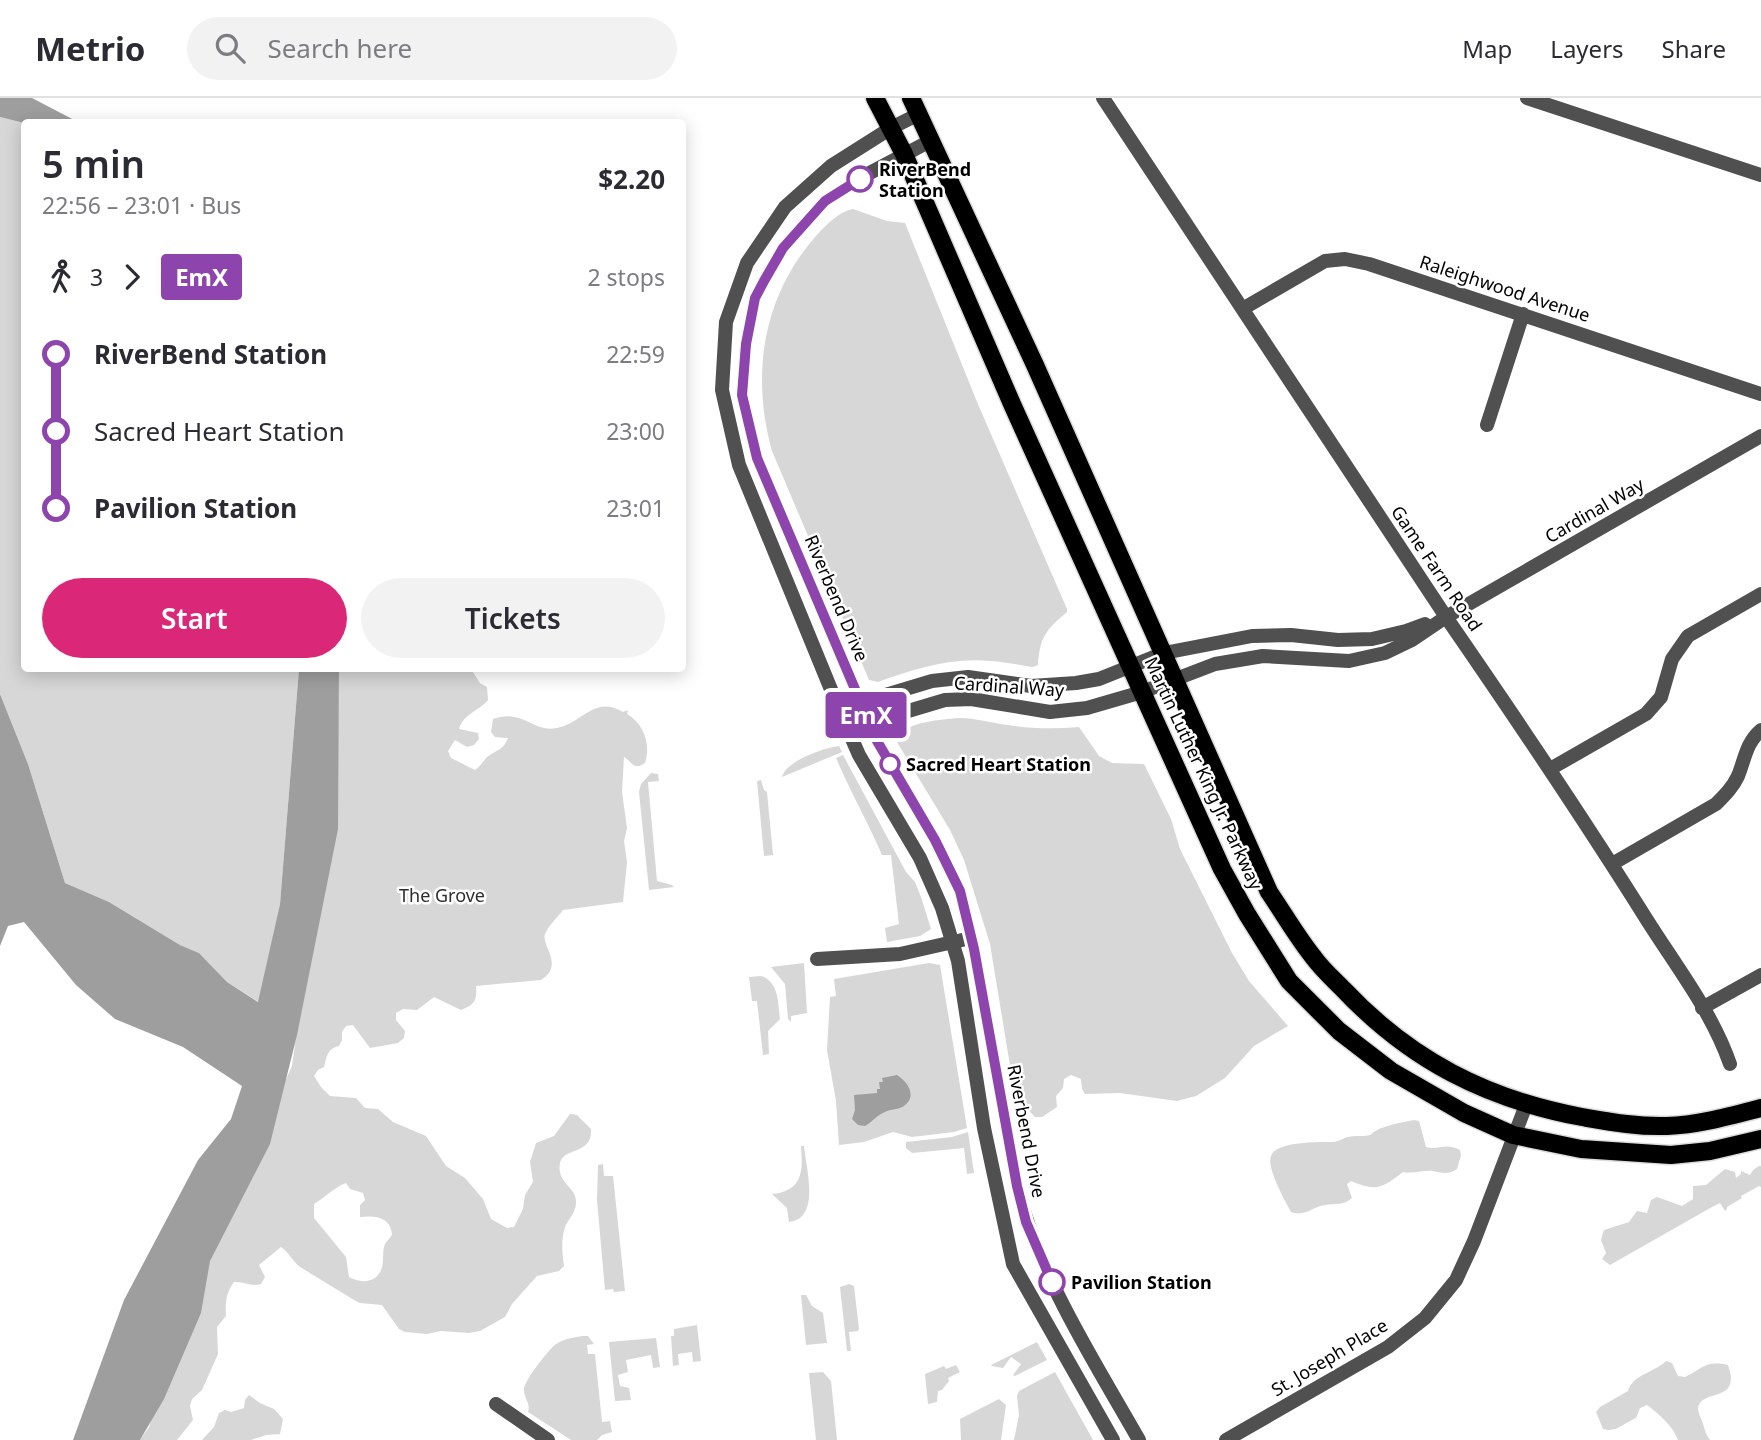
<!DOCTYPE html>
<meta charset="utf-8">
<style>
body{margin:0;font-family:"Noto Sans",sans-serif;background:#f2f2f3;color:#2b2b33;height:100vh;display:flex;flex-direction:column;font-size:26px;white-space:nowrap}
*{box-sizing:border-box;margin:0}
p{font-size:23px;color:#7c7c81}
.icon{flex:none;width:38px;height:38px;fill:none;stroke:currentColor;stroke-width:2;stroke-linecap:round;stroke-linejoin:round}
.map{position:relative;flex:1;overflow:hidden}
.details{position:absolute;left:21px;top:21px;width:665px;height:553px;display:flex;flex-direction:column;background:#fff;border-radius:7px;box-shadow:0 4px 18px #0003}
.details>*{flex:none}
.badge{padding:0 14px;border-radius:5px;font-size:24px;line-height:46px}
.map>.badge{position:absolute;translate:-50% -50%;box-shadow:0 0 0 4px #fff}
.legs{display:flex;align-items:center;gap:10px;height:77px;padding:0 21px;font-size:23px}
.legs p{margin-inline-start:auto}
.summary{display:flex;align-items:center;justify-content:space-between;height:119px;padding:0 21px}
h1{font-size:38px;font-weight:600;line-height:52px}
.button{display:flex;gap:14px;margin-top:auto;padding:14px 21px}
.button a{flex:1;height:80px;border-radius:42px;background:#db2777;color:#fff;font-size:28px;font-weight:600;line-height:80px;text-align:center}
.button a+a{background:#f2f2f3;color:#2b2b33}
ul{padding:0 21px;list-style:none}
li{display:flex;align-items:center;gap:24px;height:77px;font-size:26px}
li i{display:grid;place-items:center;width:10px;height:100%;margin:0 9px;background:currentColor}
li i::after{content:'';width:18px;height:18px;margin:-9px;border:5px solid;border-radius:50%;background:#fff}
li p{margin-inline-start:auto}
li:first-child i{background:linear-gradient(#0000 50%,currentColor 0)}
li:last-child i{background:linear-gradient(currentColor 50%,#0000 0)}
header{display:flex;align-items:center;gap:42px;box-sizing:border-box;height:98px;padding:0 35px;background:#fff;border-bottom:2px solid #e1e1e2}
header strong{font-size:33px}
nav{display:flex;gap:38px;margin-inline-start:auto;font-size:24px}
.search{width:490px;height:63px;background:#f2f2f3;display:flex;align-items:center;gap:18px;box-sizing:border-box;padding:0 24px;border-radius:38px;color:#7c7c81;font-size:26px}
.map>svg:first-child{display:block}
</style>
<header>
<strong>Metrio</strong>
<div class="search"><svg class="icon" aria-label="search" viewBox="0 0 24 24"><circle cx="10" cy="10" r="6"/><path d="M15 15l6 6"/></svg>Search here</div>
<nav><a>Map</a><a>Layers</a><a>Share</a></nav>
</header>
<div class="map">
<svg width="1761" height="1342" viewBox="0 0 1761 1342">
<rect width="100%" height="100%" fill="#fff"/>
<!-- green -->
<path fill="#d7d7d7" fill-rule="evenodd" d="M0 19 24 25V570L299 571 280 806 259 904 227 884 199 855 180 847 109 804 65 785 28 666 0 596Z
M853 111 887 123 905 125 977 304 1067 511V514C1046 532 1040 538 1038 567L1033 569C1019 567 1005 564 990 563 952 559 913 571 878 584L869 582 772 353C751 278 762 200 815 139 825 128 838 114 853 111Z
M337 571H471L480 585 487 589 488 602C479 613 463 616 459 631L478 635 479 641 474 647 467 649 455 642 448 653 451 660 475 672C481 668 483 663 487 659 496 652 504 652 508 640L495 639 491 634 493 621C522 610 533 635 557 630 583 625 594 597 623 614L628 612 627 616C644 626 651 646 645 665 632 673 633 664 624 659L622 694 627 730 624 743 627 764 623 804 563 812C558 819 548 828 545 836 541 848 565 867 541 882L476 888C477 902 475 907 461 912L434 899 417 912 403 911 396 915V922L405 933 404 940 398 945 370 950 353 927 346 928 342 934V942L339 948C327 951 327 958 324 969L318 972 314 978 321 989 330 998 356 1000 365 1010 378 1011 393 1024 426 1038 446 1068 465 1080 483 1101 491 1121 507 1130 514 1129 523 1111 525 1097 533 1084 530 1064 536 1045 554 1038 570 1016 577 1017 591 1031C593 1057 563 1049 560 1065 556 1085 577 1089 576 1104 576 1115 569 1120 565 1129 561 1142 562 1154 564 1168L559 1173 537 1178 512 1206 505 1219 480 1233 469 1235 441 1233 427 1236 405 1234 399 1231 382 1207 360 1205 354 1202 300 1169C292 1163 289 1154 281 1149L259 1167 265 1179 261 1186C251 1189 244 1183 234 1184 226 1195 225 1205 226 1218L217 1229 218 1256 202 1292 192 1301 190 1308 193 1322 177 1342H140L149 1329 198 1174 292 968 338 630 339 578ZM346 1085 350 1091 363 1095 365 1102 360 1107V1119C375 1117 391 1119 392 1137 390 1140 387 1143 385 1146 382 1153 384 1162 382 1169 378 1185 361 1186 349 1179L346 1159 314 1120V1106C326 1099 333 1090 346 1085Z
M959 620C976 620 991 625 1008 627 1032 631 1055 631 1079 629L1099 658 1112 665 1144 666 1171 721 1180 751 1232 855 1249 883 1288 928 1254 948 1225 980 1196 998 1177 1003 1120 995 1085 996 1082 991 1081 981 1071 977 1064 981 1063 990 1056 998 1057 1009 1042 1019H1035L1015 998 990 846 964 762 950 732 897 644V638C911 623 940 622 959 620Z
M839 648 842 654 782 679C786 663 823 650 839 648Z
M843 657 906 774 915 784 921 799 931 831 920 838 887 844 885 830 899 826 891 757H882C868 724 850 693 836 660Z
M651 675 658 676 659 683 648 684 657 783 672 787 674 789 649 792 639 694 641 686Z
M761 682 764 692 767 694 773 757 764 758 757 683Z
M804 865 807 915 791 918V924L788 921 785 886 771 869Z
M929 865 940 867 967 1030 954 1034 912 1039 893 1034 864 1044 839 1047 836 1003 827 952 830 899 836 898 834 881Z
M761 878C779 884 778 905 780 921L768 933 769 956 763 957 757 903H752L749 879Z
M1414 1022 1419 1023 1426 1049C1439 1053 1444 1044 1460 1052L1461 1057 1457 1071C1447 1077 1443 1075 1433 1073 1425 1072 1414 1076 1403 1074 1382 1090 1377 1094 1351 1083L1347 1086 1352 1100C1343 1108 1336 1105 1325 1107 1312 1109 1305 1119 1291 1114 1285 1103 1266 1069 1271 1058 1276 1043 1320 1044 1333 1044 1338 1044 1343 1040 1348 1039 1355 1037 1363 1039 1370 1037 1381 1027 1400 1025 1414 1022Z
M968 1034 974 1075 967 1076 964 1050 912 1055 906 1050V1044L952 1039Z
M801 1048H804C806 1071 821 1120 789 1124L787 1110 772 1096C803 1093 803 1073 801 1048Z
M603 1066 604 1078H613L625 1193 614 1194 613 1191 605 1192 597 1102 598 1067Z
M1759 1068H1761V1089L1759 1088 1741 1098 1742 1100 1727 1109V1111L1725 1113 1720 1105 1712 1109 1610 1167 1602 1161 1606 1155 1601 1142 1604 1132 1629 1124 1637 1113 1647 1115 1651 1102 1657 1099 1682 1108 1693 1101V1088L1706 1087 1725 1071 1735 1074 1736 1080 1741 1076V1073L1750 1077 1753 1072Z
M849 1186 854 1188 859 1231 858 1233 849 1234 851 1253H847L840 1189Z
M801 1197H806L812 1208 823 1215 827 1245 806 1247Z
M697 1227 701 1263 693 1264 692 1254 678 1256 679 1267 673 1268 671 1238H674V1231Z
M583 1238H588L594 1246 587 1247 588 1256H595L602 1324 610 1323 612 1334 602 1337 597 1342H571L528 1314C531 1305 524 1301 524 1292 523 1284 549 1251 556 1246 564 1241 574 1239 583 1238Z
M656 1240 660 1269 653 1270 651 1257 626 1262 628 1274 618 1277 620 1288 629 1290 631 1302 615 1303 609 1244Z
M1037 1244 1047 1262 1015 1278 1013 1277 1021 1266 1011 1259 1003 1270 992 1268 991 1267Z
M1666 1263 1672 1265 1678 1278 1685 1279C1703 1270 1706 1262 1728 1267 1742 1306 1701 1290 1698 1310 1698 1316 1702 1321 1703 1326 1705 1332 1706 1337 1710 1342H1678C1672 1327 1660 1317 1647 1307L1640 1310 1636 1320C1624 1325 1616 1335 1603 1331L1596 1314 1600 1309 1628 1293C1633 1276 1654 1275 1666 1263Z
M956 1267 960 1274 948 1280 949 1283 942 1292 938 1293 937 1304 928 1306 925 1276 944 1268 946 1271Z
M823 1274 831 1283 837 1342H816L809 1275Z
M1055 1274 1093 1342H1014L1019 1317 1017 1298 1019 1293Z
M249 1297 260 1305 274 1311 283 1321 280 1336 266 1337 251 1342H202L214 1329 219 1315 225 1312 231 1314 244 1310 245 1302Z
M999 1301 1006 1307 1001 1342H961L960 1321Z"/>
<!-- water -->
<path fill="#9e9e9e" d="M0 0H32L78 24 24 25 0 19Z
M299 571H339L338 731 297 937 270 1046 210 1163 201 1215 164 1301 140 1342H73L124 1202 198 1062 231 1021 242 988 183 949 115 921 76 887 24 824 8 828 0 848V596L28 666 65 785 109 804 180 847 199 855 227 884 258 904 280 806Z
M897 977C907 983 918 998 904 1008 898 1012 889 1011 883 1015 876 1018 872 1024 865 1028L858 1027 852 1021 855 1012 854 997 877 995V991H880L879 984H883L882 980Z"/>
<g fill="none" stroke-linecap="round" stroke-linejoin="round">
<defs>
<path id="primary" d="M875 0 904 56 1012 306 1222 771 1247 816 1289 883 1339 933 1391 973 1464 1015 1513 1037 1581 1051 1671 1057 1710 1053 1761 1041
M911 0 1035 267 1269 794C1284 816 1297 839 1314 860 1322 871 1333 881 1343 891 1410 962 1486 1001 1582 1019 1611 1024 1638 1029 1667 1028 1698 1027 1730 1018 1761 1010"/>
</defs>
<!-- primary casing -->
<use href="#primary" stroke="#dbdbdb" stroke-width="21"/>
<!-- minor -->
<path stroke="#505050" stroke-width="14" d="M1527 0 1761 77
M1244 210 1325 163 1345 161 1369 166 1761 296
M1487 327 1523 216
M1550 671 1646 616 1661 599 1672 561 1688 538 1761 496
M1612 766 1716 706C1725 697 1733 689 1738 678 1745 661 1746 645 1761 632
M817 861 900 856 971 840
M1702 910 1761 877
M1730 966C1712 914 1676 868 1647 822 1583 720 1515 619 1446 519L1761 338
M496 1306 548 1342"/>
<!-- tertiary -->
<path stroke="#505050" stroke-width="14" d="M1103 0 1446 519
M919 16 891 30 831 68 785 109 747 165 726 224 722 292 739 367 839 611 859 657 920 760 942 810 958 863 984 1030 1013 1166 1113 1342
M932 42 864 78 825 103 783 150 755 200 746 246 742 297 757 360 877 643 935 742 960 794 974 851 1017 1089C1040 1180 1093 1261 1139 1342
M839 611 932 583 968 579 1031 588 1076 585 1099 581 1164 555 1252 538 1291 537 1338 542 1372 541 1406 533 1425 526
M848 631 945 602 971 601 1050 614 1087 610 1142 594 1215 566 1263 558 1349 563 1385 555 1412 542 1446 519
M1226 1342 1388 1249 1425 1220 1456 1182 1474 1143 1526 1007"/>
<!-- primary -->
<use href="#primary" stroke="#000" stroke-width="18"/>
</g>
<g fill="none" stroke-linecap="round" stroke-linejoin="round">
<defs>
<path id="line-1" d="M860 81 825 103 783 150 764 183 755 200 746 246 742 297 757 360 877 643 935 742 960 793 974 851 1017 1088 1026 1124 1052 1184"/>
</defs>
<!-- line-1 casing -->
<use href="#line-1" stroke="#fff" stroke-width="16"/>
<!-- line-1 -->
<use href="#line-1" stroke="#8e44ad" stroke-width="10"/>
</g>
<!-- markers -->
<g fill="#fff" stroke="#8e44ad" stroke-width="3.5">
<circle cx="860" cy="81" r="12"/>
<circle cx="890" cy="666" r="9"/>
<circle cx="1052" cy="1184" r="12"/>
</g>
<g text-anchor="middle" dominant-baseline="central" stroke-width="5" stroke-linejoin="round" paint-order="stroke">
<!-- stop labels -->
<g font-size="18" font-weight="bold" fill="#000" stroke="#fff" text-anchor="start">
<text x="879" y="71">RiverBend<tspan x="879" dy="21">Station</tspan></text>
<text x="906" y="666">Sacred Heart Station</text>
<text x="1071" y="1184">Pavilion Station</text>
</g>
<!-- street labels -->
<g font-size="18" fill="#000" stroke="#fff">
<text transform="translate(1505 190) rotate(18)">Raleighwood Avenue</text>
<text transform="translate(1594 412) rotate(-30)">Cardinal Way</text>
<text transform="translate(1437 470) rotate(56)">Game Farm Road</text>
<text transform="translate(837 500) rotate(67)">Riverbend Drive</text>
<text transform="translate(1009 588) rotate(4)">Cardinal Way</text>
<text transform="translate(1204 675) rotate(65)">Martin Luther King Jr. Parkway</text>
<text transform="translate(1027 1033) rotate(79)">Riverbend Drive</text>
<text transform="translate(1329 1259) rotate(-31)">St. Joseph Place</text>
</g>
<!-- park labels -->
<g font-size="18" fill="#2e2e2e" stroke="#fff">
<text x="442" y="797">The Grove</text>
</g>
</g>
</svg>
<b class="badge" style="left:866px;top:617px;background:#8e44ad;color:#fff">EmX</b>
<section class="details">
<div class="summary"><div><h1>5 min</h1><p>22:56 – 23:01 · Bus</p></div><b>$2.20</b></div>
<div class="legs"><svg class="icon" aria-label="walk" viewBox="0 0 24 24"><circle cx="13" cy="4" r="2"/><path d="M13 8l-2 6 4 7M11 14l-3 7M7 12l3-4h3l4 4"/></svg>3<svg class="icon" aria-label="forward" viewBox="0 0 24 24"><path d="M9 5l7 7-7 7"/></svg><b class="badge" style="background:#8e44ad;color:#fff">EmX</b><p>2 stops</p></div>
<ul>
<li><i style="color:#8e44ad"></i><b>RiverBend Station</b><p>22:59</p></li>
<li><i style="color:#8e44ad"></i><span>Sacred Heart Station</span><p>23:00</p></li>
<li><i style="color:#8e44ad"></i><b>Pavilion Station</b><p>23:01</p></li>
</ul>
<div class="button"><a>Start</a><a>Tickets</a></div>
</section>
</div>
